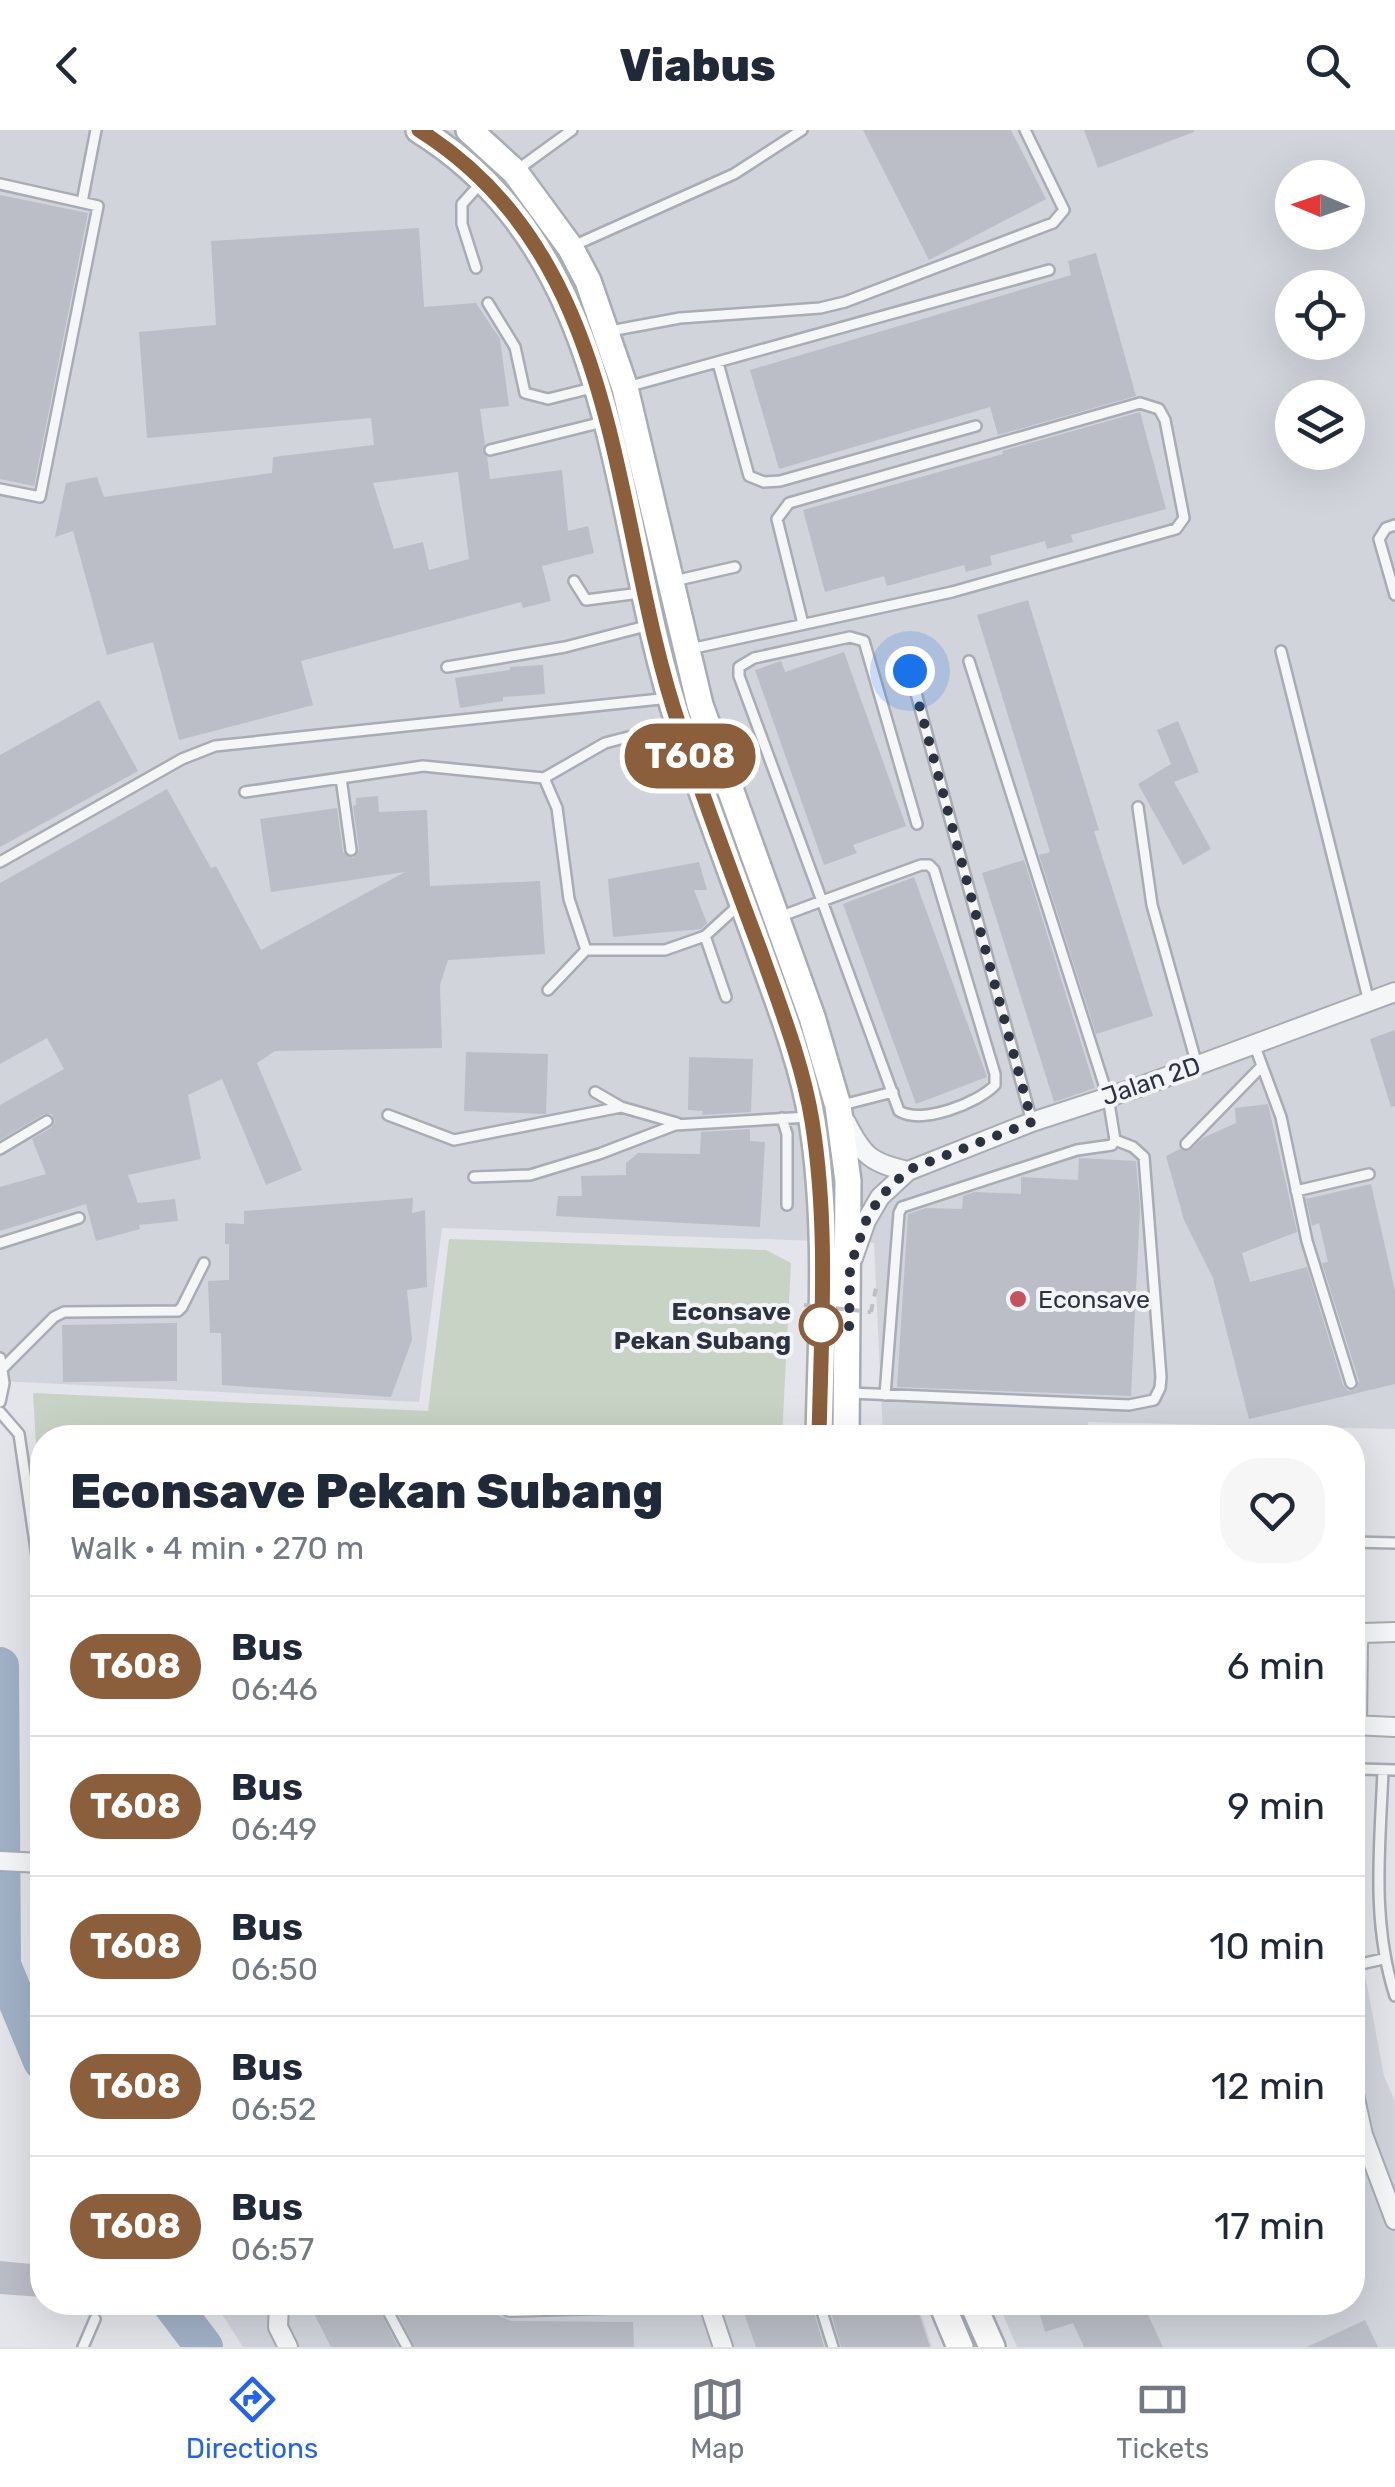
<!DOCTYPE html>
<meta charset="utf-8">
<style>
body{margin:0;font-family:Rubik,sans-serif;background:#f6f6f7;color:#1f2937;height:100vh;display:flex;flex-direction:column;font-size:38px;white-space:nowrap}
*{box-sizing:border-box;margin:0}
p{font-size:32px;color:#747a83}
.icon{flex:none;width:55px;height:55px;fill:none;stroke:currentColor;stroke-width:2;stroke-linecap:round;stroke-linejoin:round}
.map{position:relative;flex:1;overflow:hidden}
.sheet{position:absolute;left:30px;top:1295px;width:1335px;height:890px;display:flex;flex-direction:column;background:#fff;border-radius:40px;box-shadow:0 10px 40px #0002}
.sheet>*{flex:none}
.badge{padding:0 20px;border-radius:32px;font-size:35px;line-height:65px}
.needle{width:65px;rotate:272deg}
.fabs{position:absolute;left:1275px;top:30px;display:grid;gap:20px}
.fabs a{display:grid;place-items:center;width:90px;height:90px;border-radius:50%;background:#fff;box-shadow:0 10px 40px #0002;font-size:50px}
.you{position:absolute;width:50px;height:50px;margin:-25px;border:8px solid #fff;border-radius:50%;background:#1a73e8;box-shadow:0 0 0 15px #1a73e833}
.map>.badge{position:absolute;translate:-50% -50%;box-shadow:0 0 0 5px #fff}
.round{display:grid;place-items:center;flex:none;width:105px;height:105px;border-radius:40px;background:#f6f6f7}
.summary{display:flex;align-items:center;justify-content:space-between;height:170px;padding:0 40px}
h1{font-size:48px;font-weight:800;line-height:75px}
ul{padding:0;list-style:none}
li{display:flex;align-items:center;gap:30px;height:140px;padding:0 40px;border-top:2px solid #e0e1e3}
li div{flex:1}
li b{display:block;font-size:38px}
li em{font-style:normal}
li .badge{min-width:110px;font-weight:700;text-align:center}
header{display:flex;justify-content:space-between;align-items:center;height:130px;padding:0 40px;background:#fff;font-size:45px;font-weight:800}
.tab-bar{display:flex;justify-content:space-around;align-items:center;height:140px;border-top:2px solid #e0e1e3;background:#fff;font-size:28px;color:#747a83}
.tab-bar a{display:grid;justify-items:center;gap:5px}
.tab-bar .current{color:#2563eb}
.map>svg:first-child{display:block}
</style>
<header><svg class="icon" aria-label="back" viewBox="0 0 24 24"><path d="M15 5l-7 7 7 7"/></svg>Viabus<svg class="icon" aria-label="search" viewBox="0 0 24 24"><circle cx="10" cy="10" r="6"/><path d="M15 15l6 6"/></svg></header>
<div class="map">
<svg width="1395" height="2217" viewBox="0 0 1395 2217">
<rect width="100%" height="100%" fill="#e3e5ea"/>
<!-- built -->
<path fill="#d1d4db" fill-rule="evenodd" d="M0 0H1395V1299L1088 1292 1085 1307H883L874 1113 442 1098 419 1272 0 1251ZM1292 48H1348V102H1292ZM1292 158H1348V212H1292ZM1292 268H1348V322H1292Z
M31 1509 42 1510V1844L31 1791Z
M1353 1780 1384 1946 1395 1971V2217H1017L998 2173 1352 2172Z
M215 2173H917L932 2217H243Z"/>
<!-- green -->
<path fill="#c8d3c5" d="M449 1109 766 1120 791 1133 782 1307 42 1308V1338L36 1313 33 1263 428 1281Z"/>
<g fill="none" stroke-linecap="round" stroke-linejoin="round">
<!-- river -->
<path stroke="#a1b1c6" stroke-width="38" d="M0 1536 2 1835 42 1931
M170 2172 204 2217"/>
</g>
<!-- building -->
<path fill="#bbbec6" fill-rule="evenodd" d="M863 0H1011L1046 69 929 130Z
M1084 0H1194V2L1098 38Z
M0 65 88 83 34 356 0 349Z
M419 98 424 177 476 173 500 209 509 276 480 279 485 314 482 321 487 327 490 349 562 340 568 401 588 396 594 423 542 436 551 471 523 478 521 472 301 531 313 575 179 610 153 512 107 525 73 401 55 407 66 353 97 347 104 367 272 343 273 327 374 315 371 288 147 308 139 202 216 195 211 111ZM458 342 469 429 429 440 423 412 394 419 373 353Z
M1096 123 1136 266 998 305 990 277 779 339 750 240 1071 145 1068 131Z
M1140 282 1166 379 1071 405 1073 412 1047 419 1045 411 990 426 992 435 966 442 964 435 887 456 884 446 825 462 803 380 1003 324 1002 321Z
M1028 470 1099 700 1094 701 1153 886 1096 904 1039 725 1050 722 977 485Z
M844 522 906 696 853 715 857 723 824 735 755 540 781 531 785 542Z
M543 535 545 564 503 567V571L460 578 455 548 510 540V537Z
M99 570 138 641 0 717V625Z
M1178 591 1199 642 1174 652 1211 719 1183 735 1138 654 1171 634 1157 600Z
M167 659 211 738 216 736 261 820 405 742 271 762 260 689 337 678 343 722 353 728 359 720 353 676 356 675V668L378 666 379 682 427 680 430 756 540 751 545 824 448 830 440 855 442 918 275 921 257 933 302 1040 266 1055 222 949 188 965 201 1029 128 1045 138 1073 175 1069 178 1091 139 1095 140 1099 96 1111 86 1074 0 1101V1057L46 1044 32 1009 51 998 55 992 52 984H44L0 1010V975L64 939 47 908 0 934V753Z
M1024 730 1095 958 1054 972 982 743Z
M699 732 707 760H694L707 793 701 799 613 807 608 749Z
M914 747 987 947 916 974 843 774Z
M1395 900V976L1391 977 1370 909Z
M466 922 548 924 546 984 464 981Z
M689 927 753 929 751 982 702 985 703 981 688 980Z
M1268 974 1297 1102 1242 1123 1250 1152 1307 1137 1343 1255 1348 1261 1356 1259 1359 1251 1322 1133 1328 1132 1319 1093 1312 1096 1306 1069 1371 1054 1395 1161V1254L1249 1289 1213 1148 1184 1090 1166 1026 1180 1019 1189 1021 1203 1008 1236 993 1235 978Z
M750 999V1011L765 1012 760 1097 556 1086 558 1066H582L581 1046 626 1045V1033L638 1023 700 1024 701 1002Z
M1079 1028 1136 1031 1140 1078 1131 1266 897 1257 908 1084 926 1078 962 1079 963 1066 974 1062 1021 1064V1047L1078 1050Z
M413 1068 412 1083 425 1080 427 1157 407 1160 412 1210 391 1267 222 1255 221 1203H210L208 1151 229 1150V1114H225V1093L244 1094V1081Z
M177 1193V1251L63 1252 62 1195Z
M0 2131 42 2135V2167L0 2164Z
M308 2172H375L398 2217H331Z
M392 2172H477L481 2178 511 2191 633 2192 634 2217H415Z
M740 2172H811L824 2217H756Z
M828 2172H915L930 2217H841Z
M1036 2172H1142L1163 2217H1084L1073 2193 1045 2202Z
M1365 2190 1378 2217H1307Z"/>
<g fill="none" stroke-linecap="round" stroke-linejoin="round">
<defs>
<path id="service" d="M517 40 572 0
M0 54 98 76 40 367 0 359
M82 72 96 0
M573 116 734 44 802 0
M476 138 462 94V74L480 54
M488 173 515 217 525 263 548 269 592 258
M610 201 680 188 820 178 845 172 1053 93 1064 80 1025 0
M718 233 749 346 764 352 780 351 976 296
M627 257 1049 140
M490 320 603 292
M1395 395 1386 398 1379 409 1395 465
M574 451 586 470 640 463
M674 451 735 437
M690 519 952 462 1176 399 1184 388 1165 290 1159 279 1140 273 789 373 777 389 803 494
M1281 521 1369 872
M447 537 565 517 650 495
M910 541 1032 992
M341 648 351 720
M544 648 557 678 569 769 586 820 548 860
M245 662 423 636 544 648 605 613 678 594
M1138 677 1152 775 1197 935
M0 732 182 629 215 616 670 568
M921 735H929L934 740 995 944V955C978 973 922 995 899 981L822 771Z
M779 787 822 771 739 546V537L754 528 850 507 864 511 917 694
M705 806 726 867
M586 820H665L705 806 740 774
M1254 914 1281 987 1307 1111 1351 1253
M595 962 621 977 677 993
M842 975 893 962
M388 985 454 1010 621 977
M782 988 787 1004V1075
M1186 1014 1262 936
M0 1019 47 991
M474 1047 530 1045 599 1024 675 995 809 987
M1296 1061 1369 1044
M0 1113 79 1088
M0 1228 4 1253 0 1272
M2 1239 54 1187 64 1182 178 1181 182 1177 204 1133
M850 1263 1129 1275 1154 1270 1160 1258 1161 1247 1144 1027 1133 1017 1115 1010
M885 1265 899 1083 902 1077 1077 1020 1112 1015 1115 1010 1108 967 969 531
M0 1282 19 1304 42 1460
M1352 1412 1395 1413
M1360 1639 1395 1640
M1383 1640C1380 1717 1371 1791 1395 1866
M1352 1836 1383 1829
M383 2172 407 2217
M819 2172 833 2217
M83 2217 95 2189"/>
<path id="minor" d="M846 992C863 1026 871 1033 908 1041
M853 1128 866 1091 880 1067 908 1041 1032 992 1139 957 1395 862
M1352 1595 1395 1597
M1357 1595 1358 1510 1363 1503 1395 1502
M0 1731 42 1733
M1352 1955 1363 2005 1395 2090
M279 2172 278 2197 288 2217
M504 2172 510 2177 680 2172
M708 2172 723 2217"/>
<path id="secondary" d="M419 0C626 129 610 392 680 598 706 677 736 754 764 832 783 884 803 937 812 991 829 1096 821 1202 819 1308
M469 0 515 42 570 117 588 151 625 258 700 575 812 887 838 976 848 1051 846 1308
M941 2172 960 2217
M972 2172 992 2217"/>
</defs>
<!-- service casing -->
<use href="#service" stroke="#a8acb4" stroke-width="14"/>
<!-- minor casing -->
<use href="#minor" stroke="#a8acb4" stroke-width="22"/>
<!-- secondary casing -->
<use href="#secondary" stroke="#a8acb4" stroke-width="30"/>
<!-- path -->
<path stroke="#bdbfc4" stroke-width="4" stroke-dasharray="8 8" stroke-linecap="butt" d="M871 1182 877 1153"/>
<!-- service -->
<use href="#service" stroke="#f5f6f8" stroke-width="9"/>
<!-- minor -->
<use href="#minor" stroke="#f5f6f8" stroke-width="18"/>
<!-- secondary -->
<use href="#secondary" stroke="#fff" stroke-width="25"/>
<!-- path-bridge -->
<path stroke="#bdbfc4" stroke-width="4" stroke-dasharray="8 8" stroke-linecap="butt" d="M804 1175 871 1182"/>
</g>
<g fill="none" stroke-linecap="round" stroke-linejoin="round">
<defs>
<path id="line" d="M419 0C628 132 609 390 680 598 705 674 734 750 762 825 781 879 803 935 812 991 829 1096 821 1202 819 1308"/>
</defs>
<!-- line casing -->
<use href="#line" stroke="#fff" stroke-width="22"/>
<!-- line -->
<use href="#line" stroke="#8b5e3c" stroke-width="15"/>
<!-- walk -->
<path stroke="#2c3240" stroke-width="10" stroke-dasharray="0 18" d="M821 1195 849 1203 850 1137 866 1091 880 1067 908 1040 1032 992 910 541"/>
</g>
<!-- markers -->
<circle fill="#c3545e" stroke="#f2f4f7" stroke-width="4" cx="1018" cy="1169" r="10"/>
<circle fill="#fff" stroke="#8b5e3c" stroke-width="5" cx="821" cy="1195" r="20"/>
<g text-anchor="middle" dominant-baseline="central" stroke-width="8" stroke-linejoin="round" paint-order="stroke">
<!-- street labels -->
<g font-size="25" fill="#2c3240" stroke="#f2f4f7">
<text transform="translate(1151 951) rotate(-19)">Jalan 2D</text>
</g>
<!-- poi labels -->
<g font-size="25" fill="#2c3240" stroke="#f2f4f7" text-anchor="start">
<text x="1038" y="1169">Econsave</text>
</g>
<!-- stop labels -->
<g font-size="25" font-weight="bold" fill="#2c3240" stroke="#f2f4f7" text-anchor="end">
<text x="791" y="1181">Econsave<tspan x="791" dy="29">Pekan Subang</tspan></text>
</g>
</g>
</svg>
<div class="fabs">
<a><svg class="needle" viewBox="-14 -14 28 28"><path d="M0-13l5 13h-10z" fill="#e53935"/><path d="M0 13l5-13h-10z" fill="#747a83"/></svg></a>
<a><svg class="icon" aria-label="locate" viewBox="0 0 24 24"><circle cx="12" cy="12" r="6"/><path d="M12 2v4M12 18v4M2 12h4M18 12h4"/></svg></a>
<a><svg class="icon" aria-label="layers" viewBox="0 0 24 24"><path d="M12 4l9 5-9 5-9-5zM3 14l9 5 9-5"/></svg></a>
</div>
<div class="you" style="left:910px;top:541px"></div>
<b class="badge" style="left:690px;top:626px;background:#8b5e3c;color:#fff">T608</b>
<section class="sheet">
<div class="summary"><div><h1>Econsave Pekan Subang</h1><p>Walk · 4 min · 270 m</p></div><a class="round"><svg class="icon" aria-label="heart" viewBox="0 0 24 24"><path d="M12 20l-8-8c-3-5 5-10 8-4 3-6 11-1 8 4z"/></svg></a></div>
<ul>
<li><span class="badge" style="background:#8b5e3c;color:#fff">T608</span><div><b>Bus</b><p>06:46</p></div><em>6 min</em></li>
<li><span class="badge" style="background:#8b5e3c;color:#fff">T608</span><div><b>Bus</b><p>06:49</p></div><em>9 min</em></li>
<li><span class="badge" style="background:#8b5e3c;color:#fff">T608</span><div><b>Bus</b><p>06:50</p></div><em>10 min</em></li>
<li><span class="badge" style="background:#8b5e3c;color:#fff">T608</span><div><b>Bus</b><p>06:52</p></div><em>12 min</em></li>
<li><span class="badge" style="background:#8b5e3c;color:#fff">T608</span><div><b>Bus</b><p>06:57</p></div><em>17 min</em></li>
</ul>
</section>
</div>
<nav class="tab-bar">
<a class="current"><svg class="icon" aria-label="directions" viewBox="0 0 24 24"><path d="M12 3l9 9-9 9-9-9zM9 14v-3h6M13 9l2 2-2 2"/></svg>Directions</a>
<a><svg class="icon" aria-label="map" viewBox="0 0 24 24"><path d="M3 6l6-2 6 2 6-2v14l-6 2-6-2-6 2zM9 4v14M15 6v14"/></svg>Map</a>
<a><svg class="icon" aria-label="tickets" viewBox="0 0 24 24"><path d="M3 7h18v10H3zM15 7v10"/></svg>Tickets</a>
</nav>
